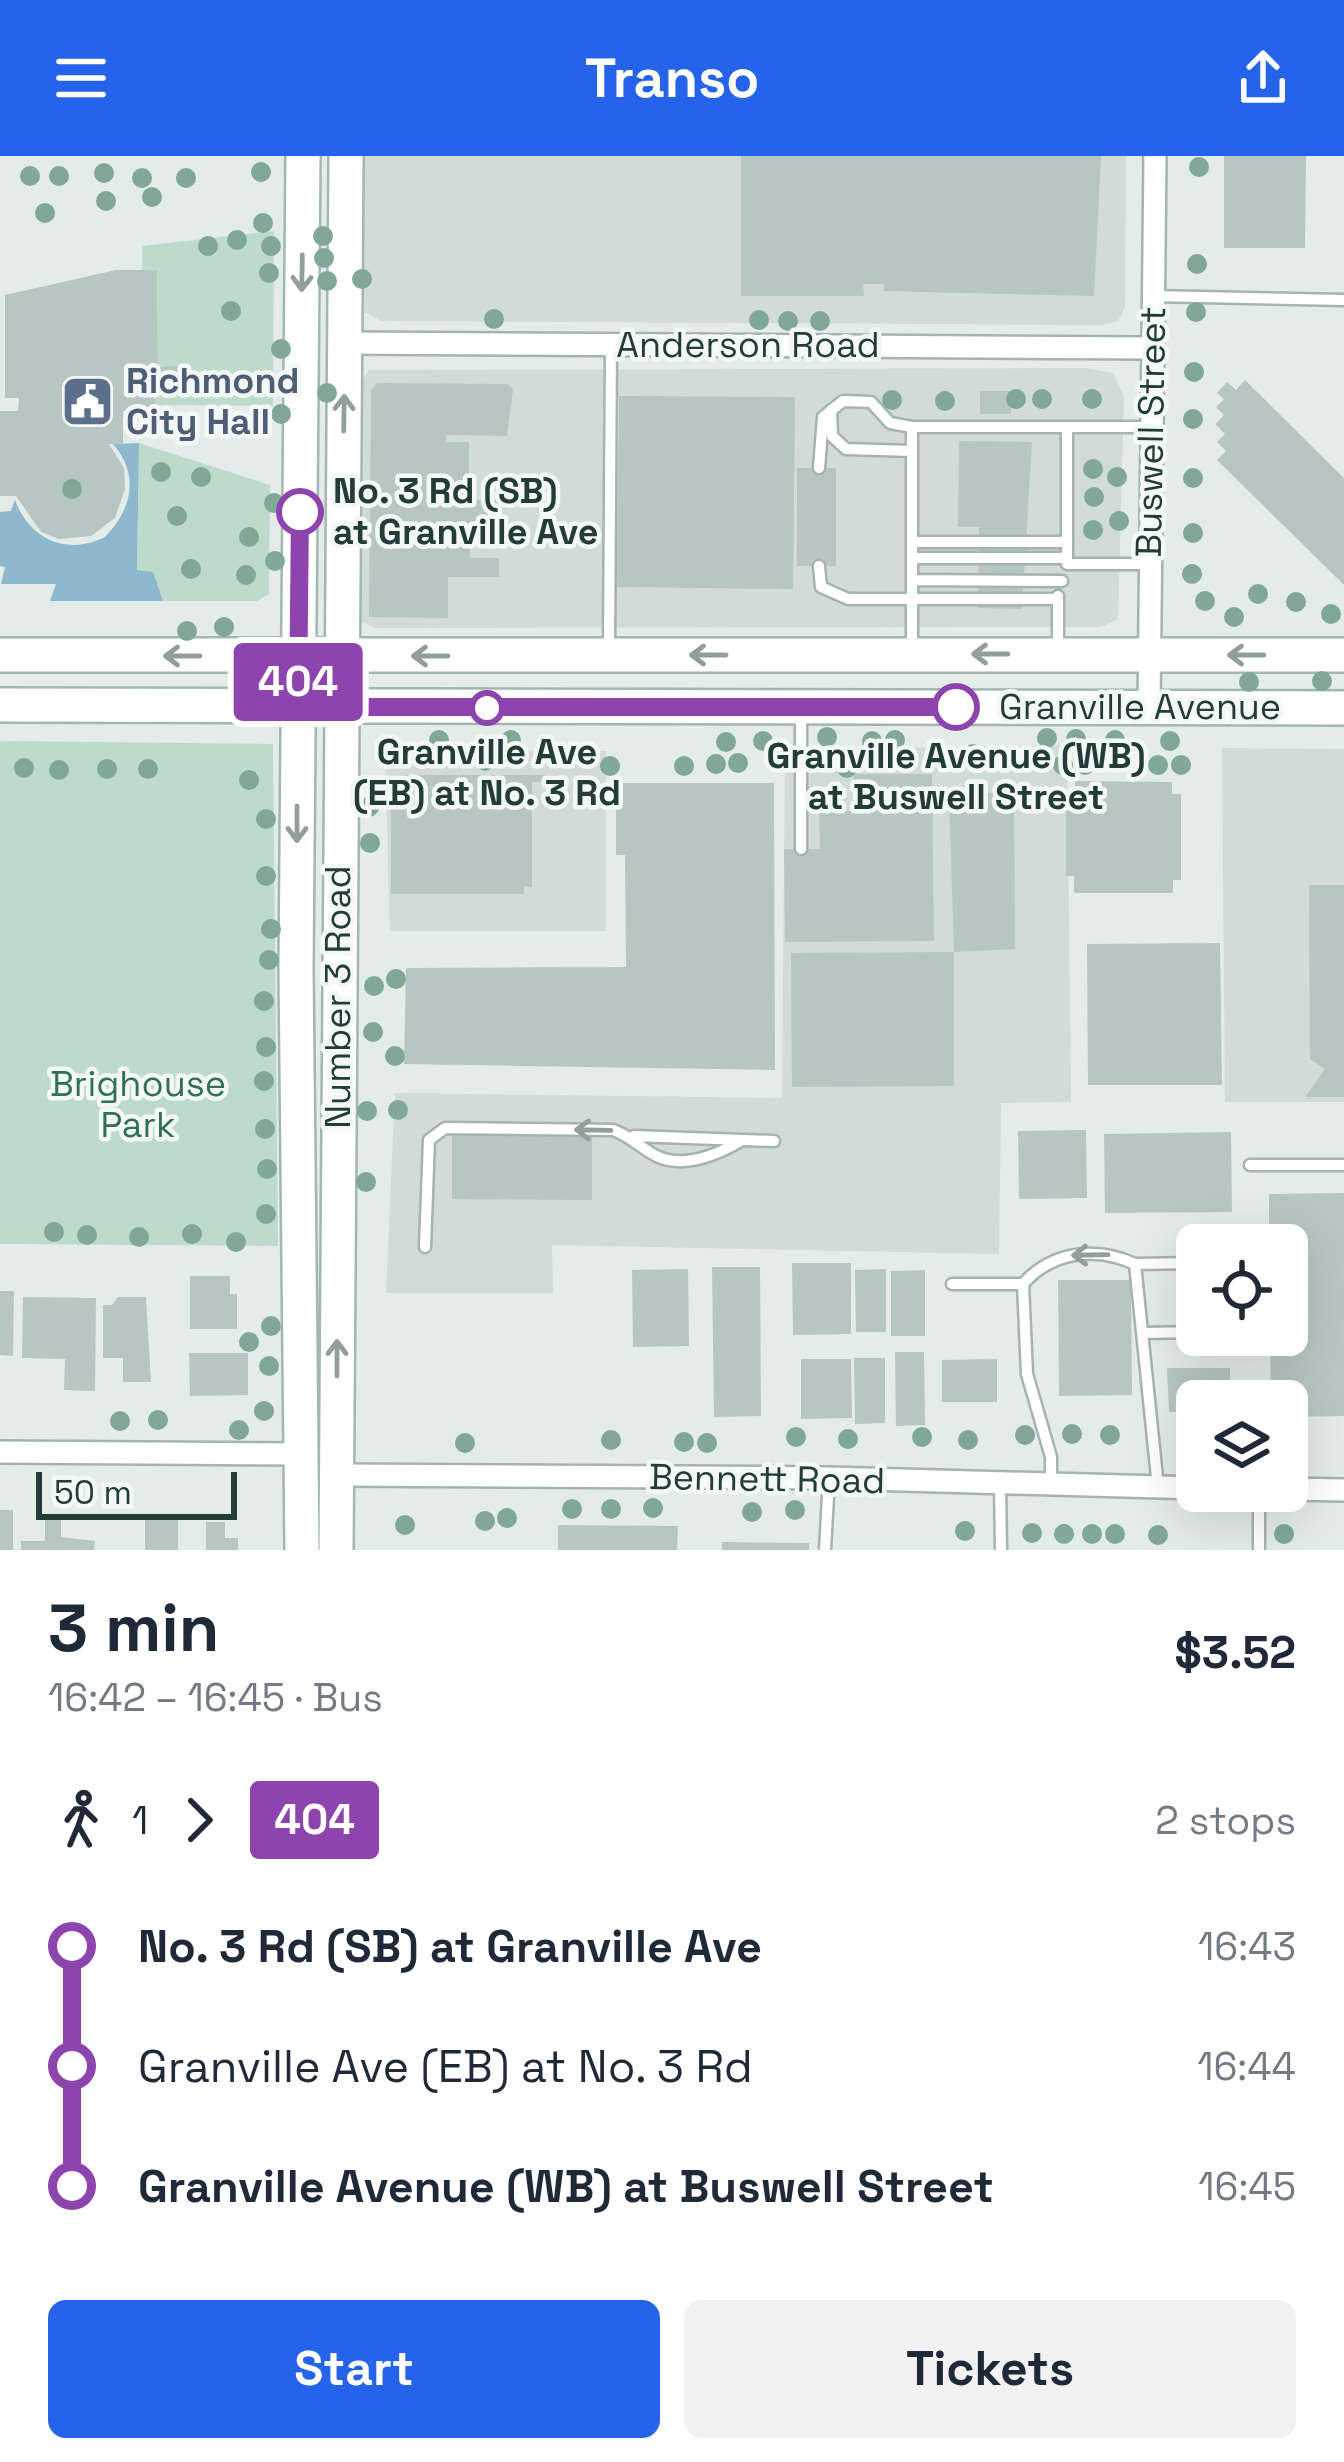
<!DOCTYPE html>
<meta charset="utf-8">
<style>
body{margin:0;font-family:"Space Grotesk",sans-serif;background:#f2f2f3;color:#1f2937;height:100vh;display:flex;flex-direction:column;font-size:45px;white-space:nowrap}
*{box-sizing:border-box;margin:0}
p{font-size:39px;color:#747a83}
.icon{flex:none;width:66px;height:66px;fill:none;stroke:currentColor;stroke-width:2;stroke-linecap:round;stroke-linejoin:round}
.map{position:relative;height:1394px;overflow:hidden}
.side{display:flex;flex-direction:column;background:#fff;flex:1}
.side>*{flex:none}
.badge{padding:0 24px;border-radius:9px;font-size:42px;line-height:78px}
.fabs{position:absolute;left:1176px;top:1068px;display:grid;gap:24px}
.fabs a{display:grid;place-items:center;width:132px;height:132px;border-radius:18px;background:#fff;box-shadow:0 12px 48px #0002;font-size:60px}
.scale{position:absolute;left:36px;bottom:30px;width:201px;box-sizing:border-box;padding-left:12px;border:6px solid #243c39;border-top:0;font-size:33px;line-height:42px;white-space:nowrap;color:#243c39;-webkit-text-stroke:9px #f3f8f6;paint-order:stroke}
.map>.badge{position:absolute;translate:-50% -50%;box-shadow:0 0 0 6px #fff}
.legs{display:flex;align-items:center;gap:18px;height:132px;padding:0 48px;font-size:39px}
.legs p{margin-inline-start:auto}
.summary{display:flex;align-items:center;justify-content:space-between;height:204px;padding:0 48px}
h1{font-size:66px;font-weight:800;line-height:90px}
.action{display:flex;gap:24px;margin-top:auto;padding:24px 48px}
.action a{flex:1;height:138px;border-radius:18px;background:#2563eb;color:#fff;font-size:48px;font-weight:800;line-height:138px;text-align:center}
.action a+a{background:#f2f2f3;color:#1f2937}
ul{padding:0 48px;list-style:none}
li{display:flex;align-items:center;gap:42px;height:120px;font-size:45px}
li i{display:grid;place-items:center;width:18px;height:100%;margin:0 15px;background:currentColor}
li i::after{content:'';width:30px;height:30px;margin:-15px;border:9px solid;border-radius:50%;background:#fff}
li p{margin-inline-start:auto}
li:first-child i{background:linear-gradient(#0000 50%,currentColor 0)}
li:last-child i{background:linear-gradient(currentColor 50%,#0000 0)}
header{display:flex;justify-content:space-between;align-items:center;height:156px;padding:0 48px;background:#2563eb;color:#fff;font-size:54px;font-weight:800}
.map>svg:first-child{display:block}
</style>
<header><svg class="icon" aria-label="menu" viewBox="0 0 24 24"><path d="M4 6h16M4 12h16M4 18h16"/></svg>Transo<svg class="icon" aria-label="share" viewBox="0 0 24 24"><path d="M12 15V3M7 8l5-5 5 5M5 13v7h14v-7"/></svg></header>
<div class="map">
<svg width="1344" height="1394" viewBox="0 0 1344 1394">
<rect width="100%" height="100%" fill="#e3ece9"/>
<!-- built -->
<path fill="#d1dbd8" d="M358 0H1126L1125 152 1118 165 1103 169 381 165 364 156 357 140Z
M1085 212 1113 217 1124 240 1118 463 1101 471 375 472 360 464 359 229 369 214Z
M1067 589 1071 946 1001 947 999 1098 552 1089 553 1137H386L395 937 782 942 785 594Z
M1222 592 1344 593V946H1225Z
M606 595V775H390L385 596Z"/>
<!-- green -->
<path fill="#bddbca" d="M274 75 273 250 155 249V224H179L180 211H158L157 114H142V90Z
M139 287 270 329 269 438 257 445H163L153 417 137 415Z
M0 585 273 588 278 1090 0 1088Z"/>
<!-- water -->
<path fill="#8eb8cd" d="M139 287 137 414 153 416 163 445H50L56 428H1L5 411 0 410V356L11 355 15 344C30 384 67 400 105 381 132 353 140 319 113 288Z"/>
<!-- building -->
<path fill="#b8c6c3" d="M741 0H1101L1094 140 884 135V128H863L864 140H741Z
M1224 0H1306L1305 92H1224Z
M116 114H157L158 211 180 210V224H155V255H123V288H109L124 312 125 333 115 362 91 380 59 383 41 376 16 340H0V255H18L19 242H5V139Z
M1245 224 1344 322V429L1217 304 1226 295 1217 286 1225 278 1215 268 1224 259 1216 251 1224 243 1217 237 1227 226 1236 234Z
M377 227 507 228 513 233 507 280 446 279V286H469V344H502V377L470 376V402H499V421H448V462L369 461 371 235Z
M980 235H1011V258H980Z
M619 240 795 241 793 433 617 431Z
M959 285 1032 286 1022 453 978 452 979 371H958Z
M797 312H836V410H797Z
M854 618H932L934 785 785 786 784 693H820L819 655H854Z
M391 619H559V626H532V731L524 730V738H391Z
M1075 625 1172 626V638H1181V724H1173V737H1074V720H1066V646H1075Z
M616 627H774L775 914 404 908 406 812 626 811 625 699H616Z
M1014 636 1015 793 954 796V930L792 931 791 797 954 796 949 638Z
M1309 729H1344V941H1305L1325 913 1310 903Z
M1220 787 1222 929H1088L1087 788Z
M1086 974 1087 1042 1019 1043 1018 975Z
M1231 976 1232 1056 1105 1057 1104 978Z
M452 977 592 979V1044L452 1043Z
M1344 1037V1260L1287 1261V1245H1271L1270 1179H1287V1089H1269V1038Z
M792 1107H851V1178L793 1179Z
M712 1111H760L761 1260 714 1261Z
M688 1113 689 1190 633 1191 632 1114Z
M886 1113V1176H856L855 1114Z
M925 1114V1180H891V1115Z
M190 1120H230V1138H237V1173H190Z
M1058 1124H1131L1132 1239 1059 1240Z
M0 1135H14L13 1200 0 1199Z
M23 1141 96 1142 95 1235 64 1234 65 1203 22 1202Z
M118 1141H146L151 1226H123V1202H103V1149H112Z
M895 1196H924L925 1269 896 1270Z
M189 1197H248V1239L190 1240Z
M854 1202H885V1267L855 1268Z
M801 1203H851L852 1262 801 1263Z
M997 1203V1246H942V1204Z
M1167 1212H1230V1245H1197V1256H1169Z
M0 1354H13V1394H0Z
M45 1360H61V1381L95 1385 94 1394H21V1385H45Z
M145 1361H178V1394H145Z
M206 1366H225V1382H238V1394H206Z
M558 1369 678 1370 677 1394H558Z
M722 1386 809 1387V1394H722Z"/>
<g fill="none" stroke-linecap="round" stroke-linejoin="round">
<defs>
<path id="lane" d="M1152 140 1344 144
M831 254 832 280 846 293 912 295
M1067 271V408H1149
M819 312 823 261 843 245 871 246 890 267 912 271
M912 386H1067
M912 402H1067
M819 410 821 431 848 443H1058
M912 424 1062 425
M609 491 611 189
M1058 494V440
M912 495V271H1150
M801 554V693
M634 980 774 985
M1250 1009H1344
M425 1091 429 984 445 972 613 974C632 980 646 998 664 1003 689 1010 718 998 739 986
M1135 1108 1197 1107
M952 1128H1023
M1142 1177 1197 1176
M1000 1328 1001 1394
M1051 1328V1301L1027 1218 1023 1128C1052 1095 1097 1090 1135 1108L1158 1331
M1259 1335V1394
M825 1394 829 1322"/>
<path id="street" d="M346 187 1151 192
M1149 552 1155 0
M0 1296 301 1298
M337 1319 829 1322 1197 1332
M1287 1333 1344 1334"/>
<path id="secondary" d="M0 499H1344
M0 549 1344 552
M302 1394 296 812 303 0
M336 1394 346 0"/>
</defs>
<!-- lane casing -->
<use href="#lane" stroke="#a6b4b1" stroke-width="15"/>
<!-- street casing -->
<use href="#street" stroke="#a6b4b1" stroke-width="26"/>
<!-- secondary casing -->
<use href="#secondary" stroke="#a2b7b3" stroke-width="38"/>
<!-- lane -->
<use href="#lane" stroke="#fff" stroke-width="10"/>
<!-- street -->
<use href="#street" stroke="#fff" stroke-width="21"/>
<!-- secondary -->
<use href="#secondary" stroke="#fff" stroke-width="33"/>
</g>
<!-- trees -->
<g fill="#81a897">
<circle cx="1199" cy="11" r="10"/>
<circle cx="261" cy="16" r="10"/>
<circle cx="104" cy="17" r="10"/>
<circle cx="30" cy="20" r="10"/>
<circle cx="59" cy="20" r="10"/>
<circle cx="142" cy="22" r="10"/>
<circle cx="186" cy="22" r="10"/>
<circle cx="152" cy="41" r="10"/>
<circle cx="106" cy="45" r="10"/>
<circle cx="45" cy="57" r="10"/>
<circle cx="263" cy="67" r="10"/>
<circle cx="323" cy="80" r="10"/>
<circle cx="237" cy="84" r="10"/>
<circle cx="208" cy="90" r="10"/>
<circle cx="271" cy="90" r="10"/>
<circle cx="324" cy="102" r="10"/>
<circle cx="1197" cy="108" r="10"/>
<circle cx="269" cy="117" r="10"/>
<circle cx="362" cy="123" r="10"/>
<circle cx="327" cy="125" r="10"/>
<circle cx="231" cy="155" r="10"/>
<circle cx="1196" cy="156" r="10"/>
<circle cx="494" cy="163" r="10"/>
<circle cx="759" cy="164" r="10"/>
<circle cx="788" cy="165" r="10"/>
<circle cx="820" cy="165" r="10"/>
<circle cx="281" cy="193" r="10"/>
<circle cx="1194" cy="216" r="10"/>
<circle cx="327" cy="237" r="10"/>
<circle cx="1016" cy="243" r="10"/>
<circle cx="1042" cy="243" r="10"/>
<circle cx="1092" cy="243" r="10"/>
<circle cx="892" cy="244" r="10"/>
<circle cx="945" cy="245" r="10"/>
<circle cx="281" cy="258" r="10"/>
<circle cx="1193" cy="263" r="10"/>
<circle cx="1093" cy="313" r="10"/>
<circle cx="161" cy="316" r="10"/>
<circle cx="201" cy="321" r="10"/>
<circle cx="1117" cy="321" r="10"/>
<circle cx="1193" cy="322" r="10"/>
<circle cx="72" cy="333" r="10"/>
<circle cx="1094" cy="341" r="10"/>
<circle cx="274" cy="347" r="10"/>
<circle cx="177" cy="360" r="10"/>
<circle cx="1119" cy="365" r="10"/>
<circle cx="1093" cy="374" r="10"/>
<circle cx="1193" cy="377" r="10"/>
<circle cx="249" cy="381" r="10"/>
<circle cx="275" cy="405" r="10"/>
<circle cx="191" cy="413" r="10"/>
<circle cx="1192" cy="418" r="10"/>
<circle cx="246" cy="419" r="10"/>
<circle cx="1258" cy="438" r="10"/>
<circle cx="1205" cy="445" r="10"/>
<circle cx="1296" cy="446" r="10"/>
<circle cx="1331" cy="458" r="10"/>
<circle cx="1234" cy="461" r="10"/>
<circle cx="224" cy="471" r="10"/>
<circle cx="187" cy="475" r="10"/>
<circle cx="1322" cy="525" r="10"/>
<circle cx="1249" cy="526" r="10"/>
<circle cx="827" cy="581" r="10"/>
<circle cx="1047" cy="582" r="10"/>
<circle cx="1076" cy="583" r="10"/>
<circle cx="439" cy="584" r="10"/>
<circle cx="511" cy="584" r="10"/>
<circle cx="895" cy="584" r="10"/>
<circle cx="1115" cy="584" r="10"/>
<circle cx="763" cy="585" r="10"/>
<circle cx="872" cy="585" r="10"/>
<circle cx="1170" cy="585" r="10"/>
<circle cx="726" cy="586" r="10"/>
<circle cx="973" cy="598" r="10"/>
<circle cx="450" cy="602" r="10"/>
<circle cx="485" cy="605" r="10"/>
<circle cx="738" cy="607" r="10"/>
<circle cx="716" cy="608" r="10"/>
<circle cx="1063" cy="609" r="10"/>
<circle cx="1085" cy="609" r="10"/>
<circle cx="1158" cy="609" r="10"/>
<circle cx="1181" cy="609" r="10"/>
<circle cx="610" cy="610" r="10"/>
<circle cx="684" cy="610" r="10"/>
<circle cx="24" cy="612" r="10"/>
<circle cx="847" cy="612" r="10"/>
<circle cx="107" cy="613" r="10"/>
<circle cx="148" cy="613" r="10"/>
<circle cx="59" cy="614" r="10"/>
<circle cx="249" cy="624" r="10"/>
<circle cx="369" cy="651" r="10"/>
<circle cx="266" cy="663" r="10"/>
<circle cx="370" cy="687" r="10"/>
<circle cx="266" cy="720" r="10"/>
<circle cx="271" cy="773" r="10"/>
<circle cx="269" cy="804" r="10"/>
<circle cx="396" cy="823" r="10"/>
<circle cx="374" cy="830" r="10"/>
<circle cx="264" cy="845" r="10"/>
<circle cx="373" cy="876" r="10"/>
<circle cx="266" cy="891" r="10"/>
<circle cx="395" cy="900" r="10"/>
<circle cx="264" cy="925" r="10"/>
<circle cx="398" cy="954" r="10"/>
<circle cx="367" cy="955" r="10"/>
<circle cx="265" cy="973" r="10"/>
<circle cx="267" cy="1013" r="10"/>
<circle cx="366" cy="1026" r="10"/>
<circle cx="266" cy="1058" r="10"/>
<circle cx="54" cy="1076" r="10"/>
<circle cx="192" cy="1078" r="10"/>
<circle cx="87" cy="1079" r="10"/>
<circle cx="139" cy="1081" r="10"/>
<circle cx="236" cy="1086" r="10"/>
<circle cx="271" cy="1170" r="10"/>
<circle cx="249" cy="1186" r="10"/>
<circle cx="269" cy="1210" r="10"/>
<circle cx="264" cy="1255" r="10"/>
<circle cx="158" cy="1264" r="10"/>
<circle cx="120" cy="1265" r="10"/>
<circle cx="239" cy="1274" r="10"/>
<circle cx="1072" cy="1278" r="10"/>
<circle cx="1025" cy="1279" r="10"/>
<circle cx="1110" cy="1279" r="10"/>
<circle cx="796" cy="1281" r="10"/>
<circle cx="922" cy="1281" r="10"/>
<circle cx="848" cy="1283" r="10"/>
<circle cx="611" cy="1284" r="10"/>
<circle cx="968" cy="1284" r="10"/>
<circle cx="684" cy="1286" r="10"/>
<circle cx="465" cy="1287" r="10"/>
<circle cx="707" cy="1287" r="10"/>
<circle cx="653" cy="1352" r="10"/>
<circle cx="572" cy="1353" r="10"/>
<circle cx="611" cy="1353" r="10"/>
<circle cx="795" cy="1354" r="10"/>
<circle cx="752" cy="1356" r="10"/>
<circle cx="507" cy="1362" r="10"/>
<circle cx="485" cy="1365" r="10"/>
<circle cx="405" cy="1369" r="10"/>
<circle cx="965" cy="1375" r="10"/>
<circle cx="1032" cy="1377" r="10"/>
<circle cx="1064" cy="1378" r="10"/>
<circle cx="1092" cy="1378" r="10"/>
<circle cx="1115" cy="1378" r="10"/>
<circle cx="1284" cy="1378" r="10"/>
<circle cx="1158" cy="1379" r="10"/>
</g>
<!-- one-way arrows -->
<defs><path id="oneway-shaft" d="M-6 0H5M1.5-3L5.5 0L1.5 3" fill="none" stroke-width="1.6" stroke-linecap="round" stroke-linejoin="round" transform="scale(3)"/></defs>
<g stroke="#929e9c">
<use href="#oneway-shaft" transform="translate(302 117) rotate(91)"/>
<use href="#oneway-shaft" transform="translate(344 257) rotate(-89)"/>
<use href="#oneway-shaft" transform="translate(990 498) rotate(-180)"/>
<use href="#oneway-shaft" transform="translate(708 499) rotate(180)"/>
<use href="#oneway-shaft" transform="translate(1246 499) rotate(-180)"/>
<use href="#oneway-shaft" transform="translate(182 500) rotate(-180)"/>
<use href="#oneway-shaft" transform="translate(430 500) rotate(-180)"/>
<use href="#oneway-shaft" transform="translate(297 668) rotate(90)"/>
<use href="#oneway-shaft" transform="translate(593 974) rotate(-179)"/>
<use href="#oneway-shaft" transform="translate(1090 1099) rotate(179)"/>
<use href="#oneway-shaft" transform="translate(337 1202) rotate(-90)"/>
</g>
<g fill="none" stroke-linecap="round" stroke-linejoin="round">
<defs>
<path id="line-1" d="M300 356 298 551H956"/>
</defs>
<!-- line-1 casing -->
<use href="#line-1" stroke="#fff" stroke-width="27"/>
<!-- line-1 -->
<use href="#line-1" stroke="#8e44ad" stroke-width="18"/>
</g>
<!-- icons -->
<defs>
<symbol id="civic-square" viewBox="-11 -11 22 22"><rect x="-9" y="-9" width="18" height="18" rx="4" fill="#5c6f8a" stroke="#f3f8f6"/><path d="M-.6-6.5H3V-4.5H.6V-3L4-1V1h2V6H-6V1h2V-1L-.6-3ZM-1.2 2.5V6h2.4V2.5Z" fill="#fff"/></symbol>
</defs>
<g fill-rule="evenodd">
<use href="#civic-square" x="58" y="216" width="59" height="59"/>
</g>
<!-- markers -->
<g fill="#fff" stroke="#8e44ad" stroke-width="6">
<circle cx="300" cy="356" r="21"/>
<circle cx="956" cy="551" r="21"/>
<circle cx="487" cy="552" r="15"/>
</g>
<g text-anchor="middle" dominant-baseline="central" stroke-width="9" stroke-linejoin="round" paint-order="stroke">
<!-- street labels -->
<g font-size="36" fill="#243c39" stroke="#f3f8f6">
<text x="748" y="189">Anderson Road</text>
<text transform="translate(1151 276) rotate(-89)">Buswell Street</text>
<text x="1140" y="551">Granville Avenue</text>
<text transform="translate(338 841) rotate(-90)">Number 3 Road</text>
<text transform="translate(767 1323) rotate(1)">Bennett Road</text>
</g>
<!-- service labels -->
<g font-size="36" font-weight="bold" fill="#4e5e75" stroke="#f3f8f6" text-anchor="start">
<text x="126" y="225">Richmond<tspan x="126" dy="41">City Hall</tspan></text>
</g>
<!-- stop labels -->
<g font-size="36" font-weight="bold" fill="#243c39" stroke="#f3f8f6">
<text x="333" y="335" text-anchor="start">No. 3 Rd (SB)<tspan x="333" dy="41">at Granville Ave</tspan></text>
<text x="487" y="596">Granville Ave<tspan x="487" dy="41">(EB) at No. 3 Rd</tspan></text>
<text x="956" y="600">Granville Avenue (WB)<tspan x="956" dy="41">at Buswell Street</tspan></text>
</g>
<!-- park labels -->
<g font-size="36" fill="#317054" stroke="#f3f8f6">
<text x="138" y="928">Brighouse<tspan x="138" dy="41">Park</tspan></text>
</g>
</g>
</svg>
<div class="fabs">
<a><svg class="icon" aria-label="locate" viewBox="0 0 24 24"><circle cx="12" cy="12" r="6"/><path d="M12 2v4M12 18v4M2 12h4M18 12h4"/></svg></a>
<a><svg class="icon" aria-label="layers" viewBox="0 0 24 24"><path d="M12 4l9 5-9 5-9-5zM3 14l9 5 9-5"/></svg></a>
</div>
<div class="scale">50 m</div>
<b class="badge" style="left:298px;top:526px;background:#8e44ad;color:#fff">404</b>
</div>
<section class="side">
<div class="summary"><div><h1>3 min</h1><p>16:42 – 16:45 · Bus</p></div><b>$3.52</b></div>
<div class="legs"><svg class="icon" aria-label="walk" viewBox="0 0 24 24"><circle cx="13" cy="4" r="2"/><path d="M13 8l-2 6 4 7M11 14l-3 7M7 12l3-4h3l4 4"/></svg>1<svg class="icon" aria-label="forward" viewBox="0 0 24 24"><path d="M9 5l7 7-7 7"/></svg><b class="badge" style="background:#8e44ad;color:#fff">404</b><p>2 stops</p></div>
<ul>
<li><i style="color:#8e44ad"></i><b>No. 3 Rd (SB) at Granville Ave</b><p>16:43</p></li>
<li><i style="color:#8e44ad"></i><span>Granville Ave (EB) at No. 3 Rd</span><p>16:44</p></li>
<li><i style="color:#8e44ad"></i><b>Granville Avenue (WB) at Buswell Street</b><p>16:45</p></li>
</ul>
<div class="action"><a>Start</a><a>Tickets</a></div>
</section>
